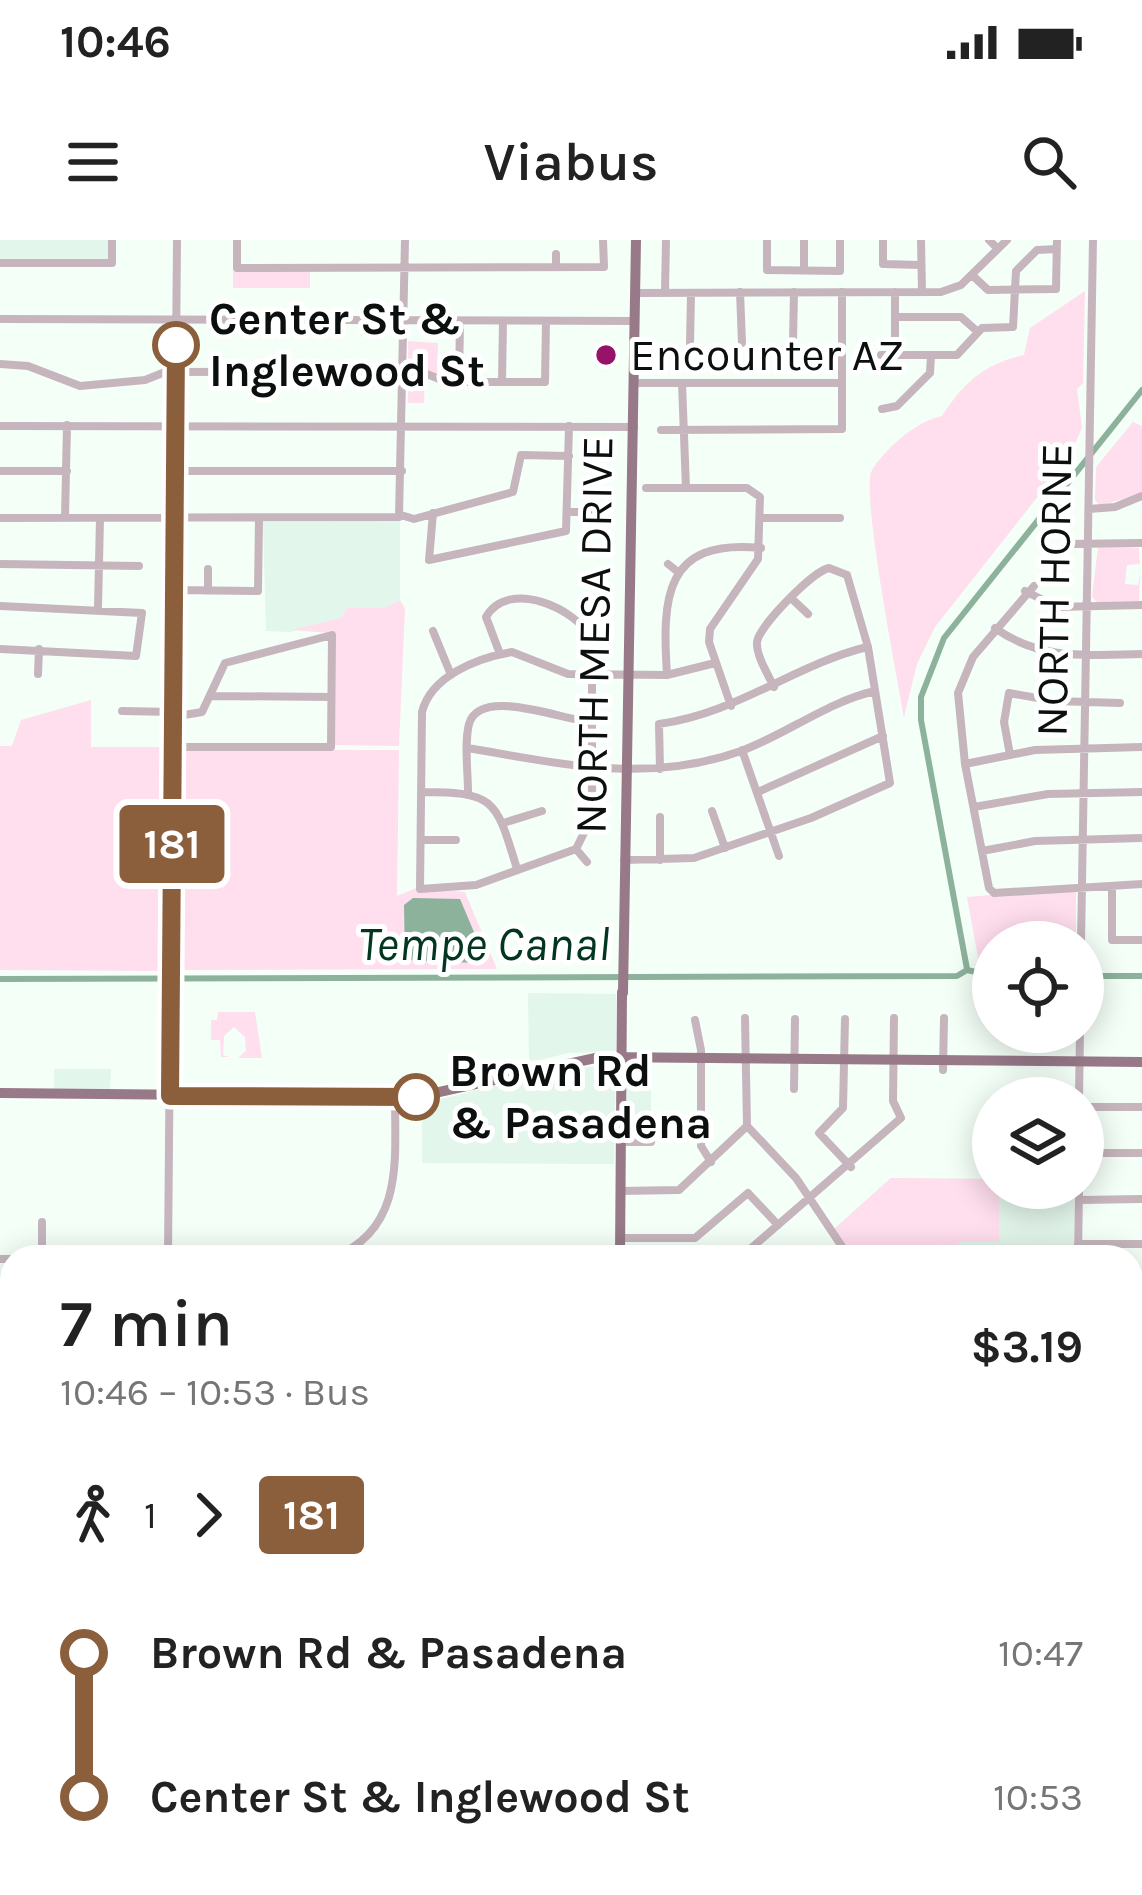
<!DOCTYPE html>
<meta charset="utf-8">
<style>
body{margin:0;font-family:Karla,sans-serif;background:#f6f6f6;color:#222;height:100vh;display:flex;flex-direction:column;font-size:45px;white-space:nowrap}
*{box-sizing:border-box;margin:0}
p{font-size:39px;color:#767676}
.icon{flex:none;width:66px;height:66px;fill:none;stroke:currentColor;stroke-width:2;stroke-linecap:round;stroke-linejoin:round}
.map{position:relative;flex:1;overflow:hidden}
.sheet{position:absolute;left:0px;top:1005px;width:1143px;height:651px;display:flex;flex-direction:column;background:#fff;border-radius:36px 36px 0 0;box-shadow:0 6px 30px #0003}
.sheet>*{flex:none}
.badge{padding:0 24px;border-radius:9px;font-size:42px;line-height:78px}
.controls{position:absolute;left:972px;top:681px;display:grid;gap:24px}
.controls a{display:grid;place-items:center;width:132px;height:132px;border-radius:50%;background:#fff;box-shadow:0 6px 30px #0003;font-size:60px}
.map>.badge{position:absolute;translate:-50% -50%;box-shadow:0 0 0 6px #fff}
.legs{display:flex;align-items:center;gap:18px;height:132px;padding:0 60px;font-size:39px}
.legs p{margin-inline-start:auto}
.overview{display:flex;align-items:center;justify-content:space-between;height:204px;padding:0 60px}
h1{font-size:66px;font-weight:600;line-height:90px}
ul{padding:0 60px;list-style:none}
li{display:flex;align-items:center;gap:42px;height:144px;font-size:45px}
li i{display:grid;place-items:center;width:18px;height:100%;margin:0 15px;background:currentColor}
li i::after{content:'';width:30px;height:30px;margin:-15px;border:9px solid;border-radius:50%;background:#fff}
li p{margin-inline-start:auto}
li:first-child i{background:linear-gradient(#0000 50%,currentColor 0)}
li:last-child i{background:linear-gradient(currentColor 50%,#0000 0)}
.status{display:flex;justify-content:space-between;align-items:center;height:84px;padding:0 60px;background:#fff;direction:ltr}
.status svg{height:33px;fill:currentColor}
header{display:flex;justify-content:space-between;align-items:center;height:156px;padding:0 60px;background:#fff;font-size:54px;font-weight:600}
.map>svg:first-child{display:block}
</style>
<div class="status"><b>10:46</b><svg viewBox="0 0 49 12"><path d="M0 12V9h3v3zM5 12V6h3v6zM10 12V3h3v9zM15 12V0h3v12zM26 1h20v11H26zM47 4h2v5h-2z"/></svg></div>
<header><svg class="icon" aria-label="menu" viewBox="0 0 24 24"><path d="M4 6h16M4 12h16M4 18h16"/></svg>Viabus<svg class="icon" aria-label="search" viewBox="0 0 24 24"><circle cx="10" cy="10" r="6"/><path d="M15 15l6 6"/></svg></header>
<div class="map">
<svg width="1142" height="1655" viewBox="0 0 1142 1655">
<rect width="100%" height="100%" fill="#f4fff8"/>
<!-- built -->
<path fill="#e3f6eb" d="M0 0H108V20H0Z
M400 280V360L384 368H347L341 378 290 392 266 391 263 282Z
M528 753 616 754V811L568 813 529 823Z
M622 817H651V875H622Z
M616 824 614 924 422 923V864L552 831Z
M54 829H111L110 851H54Z
M891 938 993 939V948H1074V1017H854L834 989Z
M1131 1421H1142V1528H1131Z"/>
<!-- green -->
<path fill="#ffdeee" d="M233 31H310V48H233Z
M1085 51 1083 143 1077 149 1082 188 1069 217 935 387 917 424 904 477C898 441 860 250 872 230 885 209 916 181 942 176 965 141 983 125 1024 115L1030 88Z
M408 101 438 103 437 135 425 130 424 163H408Z
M1133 182 1142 186V253L1100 266 1095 260 1096 227Z
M1098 307 1139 308 1140 324 1127 325 1125 344 1138 345 1140 333 1139 361 1097 362 1092 357Z
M400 360 405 369 399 506 335 505 330 393 291 390 341 378 347 368H384Z
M91 460V507H167L165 731 0 730V506H12L21 480Z
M182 510H399L397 656 416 648 465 652 497 729 176 730Z
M1063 649 1076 650V702H993V729H980L967 657Z
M218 772H255L262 818H238L246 811 245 797 234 787 224 796 223 815 229 817H221L220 800H211V780H217Z
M891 938 993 939V948H999V1002H959L958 1017H945L944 1002 941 1017H854L834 989Z"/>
<!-- water -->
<path fill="#8db29c" d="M413 658 460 659 485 718 479 723 405 720 404 665Z"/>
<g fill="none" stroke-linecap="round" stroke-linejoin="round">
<!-- canal -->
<path stroke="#8db29c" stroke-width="6" d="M967 729 921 480V457L944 398 1142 150
M967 730 993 736
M1083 736H1142
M0 739 957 736 967 730"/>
<!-- minor -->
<path stroke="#c6b5bd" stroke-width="8" d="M237 0V28L604 27 603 0
M767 0V30L840 31V0
M804 0V30
M883 0V24L921 25
M921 0 922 52
M989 0 998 9
M556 14V27
M0 23H112V0
M972 35 988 50 1056 49 1057 0
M665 52 666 0
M740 52 742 103
M895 52V116
M636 53 941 52 961 45 1007 0
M895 77H961L978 92
M0 79 634 81
M793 103 794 52
M690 105 691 53
M881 115H957L982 88 1013 87 1016 31 1037 10 1057 9
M0 124 28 126 80 146 145 140 165 132 419 131 447 142H545L546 81
M459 142 460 81
M502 142 503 81
M635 143H842
M682 143 686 248
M882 169 897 166 930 133 931 115
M0 186 634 187
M661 190 842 189V52
M0 231H67
M174 231H402
M646 248H747L760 257 758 319 710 389 709 402 731 466
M1089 269 1115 267 1142 256
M568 272H603L609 279
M433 273 429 320 566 291 569 186
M401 275 414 279 513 252 521 215 569 216
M0 278 399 277 405 0
M65 278 67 185
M760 278H840
M1067 304 1142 303
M0 324 139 326
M668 324 678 332
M1034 346 973 417 958 453 965 524 989 648 994 653 1142 644
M173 350 258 351 259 278
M208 351V329
M1025 351 1057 367 1142 365
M791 358 808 374
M0 366 142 373 136 416 0 409
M98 368 100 278
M995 388C1040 421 1089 415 1142 414
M433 391 451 435
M500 414 486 377C508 338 577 368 592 400V577L576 609
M38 434 39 409
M667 435C662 358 664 298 761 308
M774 447C768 434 756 416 757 402 759 386 813 331 829 328L847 335
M210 456 331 457
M122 471 172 472
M172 477 202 472 225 423 332 395 331 507H172
M468 508C561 524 649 544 741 511 787 494 827 462 875 451
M742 510 779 616
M1010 515 1004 482 1009 453 1055 461 1120 463
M965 524 1035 510 1142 507
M660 529 659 484C736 474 794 425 867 407
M421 552C496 552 496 560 517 629
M468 552C468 531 464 504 469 484 480 445 564 481 593 482
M758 552 883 496
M974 567 1048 554 1142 552
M712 571 725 608
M503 583 542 571
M421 600H456
M982 611 1035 601 1142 598
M624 620 694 618 811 578 890 543 868 407 847 335
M660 620V577
M587 622 576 609 476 645 420 649 422 472C431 436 477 418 512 412L568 434 667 435 715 423
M1112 646V700H1142
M1081 702 1093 0
M745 778 747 886 796 938 849 1017
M845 779 843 868 819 893 851 927
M695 780 701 810V906L711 922
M943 830 944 778
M794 849 795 779
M1079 858 1080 792
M1083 867H1142
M621 902H651
M1083 913H1142
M620 951 679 950 747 886
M1079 960 1142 959
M620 998H695L748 953 778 985
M1078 1004H1142
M42 1017V982
M168 1017 177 0
M334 1017C404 989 395 920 395 858
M741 1017 901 878 893 861 894 778
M827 1017 841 1006
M1078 1017 1079 948
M0 1019H12
M1131 1049H1142
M1131 1094H1142
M0 1098H12
M0 1141H12
M1131 1142H1142
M1131 1196H1142
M0 1219H12
M1131 1248H1142
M0 1309H12
M1136 1417 1137 1298
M1131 1532H1142
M1131 1590H1142
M10 1649 12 1346"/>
<!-- major -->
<path stroke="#977988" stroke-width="10" d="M623 753 636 0
M0 853 416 857 600 817 1142 822
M620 1017 622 752
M0 1649 1142 1646"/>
</g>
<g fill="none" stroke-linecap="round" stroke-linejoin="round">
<defs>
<path id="line-1" d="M176 105 170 856 416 857"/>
</defs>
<!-- line-1 casing -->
<use href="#line-1" stroke="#fff" stroke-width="27"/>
<!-- line-1 -->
<use href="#line-1" stroke="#8b5e3c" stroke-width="18"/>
</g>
<!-- markers -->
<g fill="#fff" stroke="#8b5e3c" stroke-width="6">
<circle cx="176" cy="105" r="21"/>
<circle cx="416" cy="857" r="21"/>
</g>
<circle fill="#97136a" stroke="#fff" stroke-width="4.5" cx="606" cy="115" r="12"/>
<g text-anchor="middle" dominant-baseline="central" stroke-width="10" stroke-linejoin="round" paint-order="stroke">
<!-- stop labels -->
<g font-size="45" font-weight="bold" fill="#0b0f0d" stroke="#fff" text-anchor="start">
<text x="209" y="79">Center St &amp;<tspan x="209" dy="52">Inglewood St</tspan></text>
<text x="449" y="831">Brown Rd<tspan x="449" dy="52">&amp; Pasadena</tspan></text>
</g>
<!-- poi labels -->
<g font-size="45" fill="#0b0f0d" stroke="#fff" text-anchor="start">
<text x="630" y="115">Encounter AZ</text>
</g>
<!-- street labels -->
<g font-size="45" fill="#0b0f0d" stroke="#fff">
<text transform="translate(1054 350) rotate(-89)">NORTH HORNE</text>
<text transform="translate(594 395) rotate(-89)">NORTH MESA DRIVE</text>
</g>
<!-- water labels -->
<g font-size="48" font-style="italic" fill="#033621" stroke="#fff">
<text x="484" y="704">Tempe Canal</text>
</g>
</g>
</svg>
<div class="controls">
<a><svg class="icon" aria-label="locate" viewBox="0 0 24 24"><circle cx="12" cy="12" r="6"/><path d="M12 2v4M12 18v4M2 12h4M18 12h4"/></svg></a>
<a><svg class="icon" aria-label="layers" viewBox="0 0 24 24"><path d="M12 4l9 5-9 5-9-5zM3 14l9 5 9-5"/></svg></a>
</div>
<b class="badge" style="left:172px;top:604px;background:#8b5e3c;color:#fff">181</b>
<section class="sheet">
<div class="overview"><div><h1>7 min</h1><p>10:46 – 10:53 · Bus</p></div><b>$3.19</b></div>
<div class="legs"><svg class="icon" aria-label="walk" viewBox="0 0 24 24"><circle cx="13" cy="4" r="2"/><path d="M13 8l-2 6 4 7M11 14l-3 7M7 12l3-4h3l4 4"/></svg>1<svg class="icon" aria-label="forward" viewBox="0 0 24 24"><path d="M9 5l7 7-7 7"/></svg><b class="badge" style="background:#8b5e3c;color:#fff">181</b></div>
<ul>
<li><i style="color:#8b5e3c"></i><b>Brown Rd &amp; Pasadena</b><p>10:47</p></li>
<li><i style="color:#8b5e3c"></i><b>Center St &amp; Inglewood St</b><p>10:53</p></li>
</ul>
</section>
</div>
